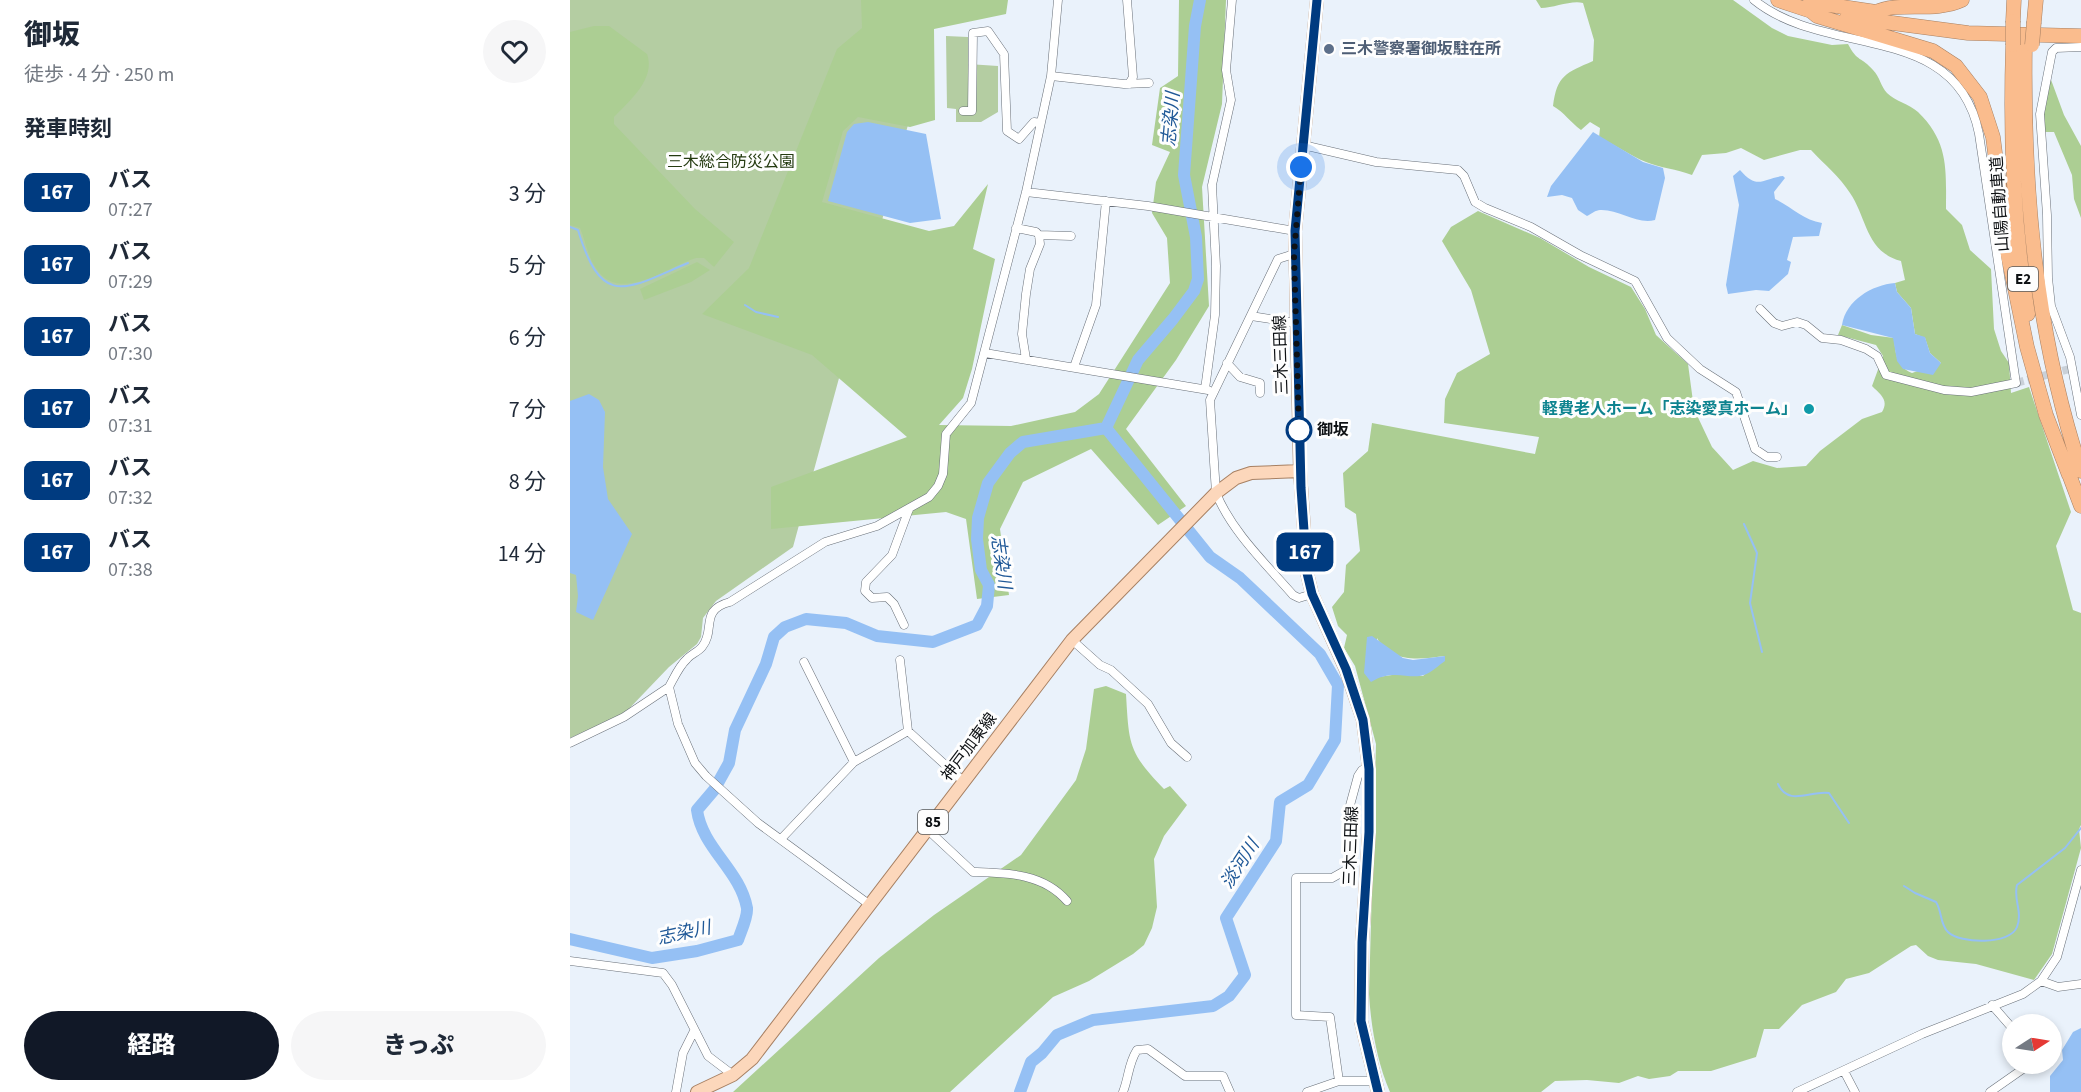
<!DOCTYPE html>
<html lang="ja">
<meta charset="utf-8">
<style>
body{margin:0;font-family:"Source Sans 3","Noto Sans JP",sans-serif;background:#f6f6f7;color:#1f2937;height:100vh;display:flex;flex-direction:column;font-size:22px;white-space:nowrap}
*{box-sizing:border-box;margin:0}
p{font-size:20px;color:#747a83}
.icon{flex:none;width:33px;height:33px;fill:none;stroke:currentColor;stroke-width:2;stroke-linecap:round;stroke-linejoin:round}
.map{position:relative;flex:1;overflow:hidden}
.sheet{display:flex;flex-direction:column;background:#fff;width:570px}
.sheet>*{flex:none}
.badge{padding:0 12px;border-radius:9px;font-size:21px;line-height:39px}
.needle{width:39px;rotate:78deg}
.buttons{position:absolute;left:1432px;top:1014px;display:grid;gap:12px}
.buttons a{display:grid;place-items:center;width:60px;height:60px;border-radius:50%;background:#fff;box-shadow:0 3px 9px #0003;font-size:30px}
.you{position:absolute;width:30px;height:30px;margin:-15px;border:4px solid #fff;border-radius:50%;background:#1a73e8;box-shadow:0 0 0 9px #1a73e833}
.map>.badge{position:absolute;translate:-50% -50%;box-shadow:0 0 0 3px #fff}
h2{padding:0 24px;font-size:22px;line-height:54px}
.round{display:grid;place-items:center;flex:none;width:63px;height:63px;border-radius:32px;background:#f6f6f7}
.headline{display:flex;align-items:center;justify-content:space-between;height:102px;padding:0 24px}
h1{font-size:28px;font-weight:800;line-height:45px}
.primary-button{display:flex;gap:12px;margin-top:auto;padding:12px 24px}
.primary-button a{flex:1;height:69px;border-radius:36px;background:#111827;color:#fff;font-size:24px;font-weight:800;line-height:69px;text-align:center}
.primary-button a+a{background:#f6f6f7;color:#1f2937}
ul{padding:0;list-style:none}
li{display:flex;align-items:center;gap:18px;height:72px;padding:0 24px}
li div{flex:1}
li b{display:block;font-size:22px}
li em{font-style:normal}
li .badge{min-width:66px;font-weight:700;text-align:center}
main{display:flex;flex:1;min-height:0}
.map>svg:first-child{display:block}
</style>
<main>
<section class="sheet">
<div class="headline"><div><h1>御坂</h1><p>徒歩 · 4 分 · 250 m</p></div><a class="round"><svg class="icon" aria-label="heart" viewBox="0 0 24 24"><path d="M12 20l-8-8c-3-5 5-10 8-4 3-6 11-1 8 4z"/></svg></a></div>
<h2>発車時刻</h2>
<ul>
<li><span class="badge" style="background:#003b80;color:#fff">167</span><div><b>バス</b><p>07:27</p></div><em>3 分</em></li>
<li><span class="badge" style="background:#003b80;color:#fff">167</span><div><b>バス</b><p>07:29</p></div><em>5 分</em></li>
<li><span class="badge" style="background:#003b80;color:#fff">167</span><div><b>バス</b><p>07:30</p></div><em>6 分</em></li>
<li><span class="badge" style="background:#003b80;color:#fff">167</span><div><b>バス</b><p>07:31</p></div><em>7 分</em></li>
<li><span class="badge" style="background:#003b80;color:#fff">167</span><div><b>バス</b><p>07:32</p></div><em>8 分</em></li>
<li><span class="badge" style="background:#003b80;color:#fff">167</span><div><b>バス</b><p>07:38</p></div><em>14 分</em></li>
</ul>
<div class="primary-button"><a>経路</a><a>きっぷ</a></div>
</section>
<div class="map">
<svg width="1511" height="1092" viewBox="0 0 1511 1092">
<rect width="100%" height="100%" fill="#eaf2fb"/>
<!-- green -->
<path fill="#b4cda2" d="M0 0H372L223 547 146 601 133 618 131 637 127 644 99 667 53 715 0 738Z
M376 36 398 37V64L428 66V112L411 122H386V109L377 108Z"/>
<!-- forest -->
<path fill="#acce93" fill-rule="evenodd" d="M291 0H438L436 14 364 29 365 120 340 127 288 117 273 131 252 202 359 231 384 226 418 184 403 249 425 259 402 369 393 398 369 425 441 426 505 412 529 394 600 283 597 238 582 213 586 182 600 152 582 145 590 88 608 76 609 0H656L652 104 632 187 639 306 606 360 556 429 616 506 588 525 521 449 453 482 430 529 439 595 407 599 396 519 376 512 201 529V487L337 437 242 355 132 314 179 268 267 49 292 28Z
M966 0H1163L1202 28 1218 36 1262 45 1278 44C1287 62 1292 57 1303 70 1310 77 1311 87 1317 93 1325 101 1339 104 1348 112 1379 142 1376 170 1376 209L1392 225 1400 250 1421 269 1424 329 1431 351 1439 363 1441 393 1459 387 1501 512 1486 546 1503 610 1511 613V825L1509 829 1511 848 1482 954 1464 980 1406 964 1368 960 1358 956 1346 945 1341 946 1299 973 1276 979 1266 992 1232 1005 1209 1029H1194L1186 1057 1141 1071H1108L1100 1076 1079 1079 1068 1076 1049 1083 1017 1080 985 1081 971 1092H820C807 1062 801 1027 799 994L806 744 785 666 774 648 777 635 768 626 762 607 774 592 776 565 790 551 786 514 775 507 773 473 798 451 802 423 965 454 969 437 874 423 875 399 887 373 920 354 901 290 872 241 881 227 908 211 970 238 1019 267 1061 287 1075 309 1086 335 1118 364 1124 409 1142 447 1163 470 1183 461 1207 468 1236 466 1250 451 1292 419 1312 412C1319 400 1311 395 1302 386L1313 356 1306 345 1268 335 1272 325 1301 335 1324 338C1326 355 1326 366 1342 373L1371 363 1360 353 1355 338 1345 334 1341 308 1327 292 1325 283 1335 280 1331 261C1296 252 1297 218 1280 193 1270 177 1254 164 1241 150H1230L1194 160 1171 148 1156 153 1132 155 1122 175C1106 169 1091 168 1076 162 1060 156 1045 144 1029 138L1030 128 1020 122 1011 130C1000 122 995 113 983 106 987 75 996 73 1023 61L1024 40 1013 3C1001 0 984 8 971 8ZM807 638C821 664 851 659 875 656L853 676 829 674 808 677Z
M24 26H39L77 54C86 79 59 101 44 117V124L125 209 164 242 144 267 134 258H126C99 266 52 303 28 271 18 258 16 243 10 228L0 225V32Z
M1480 77 1494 115 1511 146V218L1504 199 1502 175 1484 132H1474V113Z
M127 262 140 270 121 282 74 300 70 289Z
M536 686 556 694C559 744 558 752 594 789L600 786 617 805 594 836 584 859 587 907 582 928 574 945 563 954 519 981 483 997 380 1092H163L309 958 364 915 451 855 506 780 516 749 524 689Z"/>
<!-- water -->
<path fill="#95c0f4" d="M298 122 356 134 371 219 340 223 258 201 277 132 284 124Z
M1023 132 1073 162 1093 168 1095 178 1085 220C1067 225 1049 209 1030 210 1026 210 1021 214 1017 216L1008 210 1002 198 992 195 977 197 981 186Z
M1170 170C1188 191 1193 178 1213 176L1215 178 1204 192 1205 199C1222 207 1233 220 1252 223L1249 236 1223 237 1217 260 1221 262 1218 274 1199 291 1186 290 1158 294 1156 285 1169 205 1163 176Z
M1325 283 1327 292 1341 308 1345 334 1355 337 1360 353 1371 363 1363 375 1333 369 1327 361 1323 338 1272 325C1276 300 1302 285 1325 283Z
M19 394 29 400 35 412 33 467 38 499 62 534 23 620 6 612 8 596 6 575 0 573V401Z
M802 636 833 658 843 660 875 656V661C869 665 861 673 854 675 839 680 823 668 801 682L794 673 797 637Z
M1511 1028V1092H1480V1076L1493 1060 1492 1050 1503 1032Z"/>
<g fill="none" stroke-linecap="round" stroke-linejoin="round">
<!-- stream -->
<path stroke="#95c0f4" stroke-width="2" d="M0 227 8 230C32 310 56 289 118 263
M175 305 186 312 208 317
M1174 524 1187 553 1180 603 1192 652
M1208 784C1218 807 1241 790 1259 793L1279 823
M1334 886 1345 893 1366 902C1372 911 1370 925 1378 932 1390 944 1440 945 1447 927 1453 912 1443 899 1447 885L1495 848 1511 828"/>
<!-- river -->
<path stroke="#95c0f4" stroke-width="12" d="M536 428 568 360 603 319 624 291 628 279 626 237 614 175 625 26 630 0
M0 939 82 958 127 951 168 940C171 931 178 917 177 908 170 870 132 848 127 810L144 790 159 763 165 730 196 664 204 637 215 627 236 619 276 623 307 636 363 642 407 625 417 606 419 585 411 570 407 539 408 518 418 483 440 453 453 442 536 428
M450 1092 461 1062 472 1053 487 1035 523 1020 643 1006 659 996 675 975 656 918 706 841 710 802 738 785 765 740 768 685 750 654 670 578 640 557 536 428"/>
<!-- minor-tunnel -->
<path stroke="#c9d0d8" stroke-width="8" stroke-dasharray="8 4" stroke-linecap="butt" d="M1446 383 1503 368"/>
<defs>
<path id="minor" d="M557 0 563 77 559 84
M1184 0C1256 59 1387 20 1409 134L1446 383 1401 392 1374 390 1316 375 1307 356 1296 349 1271 340 1252 338 1236 325 1227 322 1212 326 1204 323 1190 309
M1511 47 1486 48 1482 52 1470 114 1477 215 1478 278 1481 306 1500 357 1511 415
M481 76 554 84 579 83
M393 111H402L403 33 418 31 434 54 437 131 449 139 464 122 470 123
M733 145 806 162 888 170 894 176 905 202 915 208 961 227 1010 255 1065 281 1097 338 1130 369 1166 392 1185 449 1197 457H1207
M456 192 578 206 725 231
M446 228 466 232 469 235 470 244 460 269 456 294 452 334 456 359
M469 235 501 236
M724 254 708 259 640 400 646 493C662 532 696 564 723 595L729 598 742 594
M681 316 727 323
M415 353 638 390
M657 363 670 377 690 383V393
M504 367 526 305 536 201
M635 389 645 315 646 266 642 185 661 100 656 70 662 0
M334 625 324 604 317 597 302 598 295 591 296 582 322 555 339 509
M502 640 530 665 541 670 578 704 601 743 617 757
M330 660 338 731
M234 662 284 762
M0 743 54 717 99 687
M358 830 403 872C437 873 473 873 497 901
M211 839 284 762 338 731 393 781
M300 905 188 823 136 776 125 763 108 724 99 687C104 678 109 666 117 659 121 654 128 652 132 647 146 630 129 610 160 602L255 542 307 526 359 497 368 486 373 474 376 434 401 403 456 192 481 76 488 0
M0 961 93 973 102 985 138 1056 163 1075
M1471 981 1488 987 1511 984
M1422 1005 1443 1029
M1274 1071 1285 1092
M769 1081 760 1017 726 1015V878H762L778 869 782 861 779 809 788 776 792 770 799 769
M106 1092 113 1053 124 1031
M553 1092C559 1077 558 1064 567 1050L578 1049 615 1076H653L660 1092
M737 1092 769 1081H804
M1227 1092 1352 1034 1453 994 1471 981 1487 957 1511 870
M1420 1092 1460 1064"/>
<path id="primary" d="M747 0 725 231 730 471 737 573 742 594 776 670 793 720 799 769V833L792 942 791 1021 808 1092
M127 1092 163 1075 182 1059 502 640 646 493 666 478 681 473 730 471"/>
<path id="motorway" d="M1208 0 1241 11H1250
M1240 2 1306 12C1329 1 1364 13 1392 0
M1241 11 1247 16 1363 51 1386 66 1410 97 1423 137 1438 255 1457 347 1476 415 1499 475
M1277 17 1398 33 1511 36
M1443 21 1444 0
M1464 22 1466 0
M1443 45C1440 135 1443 225 1458 314
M1455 45C1453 191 1465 331 1511 471
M1497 469 1511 506"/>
</defs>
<!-- minor casing -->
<use href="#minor" stroke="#697079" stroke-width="9"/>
<!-- primary casing -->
<use href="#primary" stroke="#a78063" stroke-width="14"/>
<!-- motorway casing -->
<use href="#motorway" stroke="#a78063" stroke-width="15"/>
<!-- minor -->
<use href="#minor" stroke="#fff" stroke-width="8"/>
<!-- primary -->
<use href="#primary" stroke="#fcd7bb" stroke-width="12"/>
<!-- motorway -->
<use href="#motorway" stroke="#fabc8d" stroke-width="14"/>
<defs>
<path id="motorway-bridge" d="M1443 45V21
M1462 45 1464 22"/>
</defs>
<!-- motorway-bridge casing -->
<use href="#motorway-bridge" stroke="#a78063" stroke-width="15" stroke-linecap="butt"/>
<!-- motorway-bridge -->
<use href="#motorway-bridge" stroke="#fabc8d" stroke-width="14"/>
</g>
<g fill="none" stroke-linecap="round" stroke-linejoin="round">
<defs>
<path id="line" d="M747 0 725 231 731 488 737 573 742 594 776 669 793 720 799 769V832L792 942 791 1021 808 1092"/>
</defs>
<!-- line casing -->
<use href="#line" stroke="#fff" stroke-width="14"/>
<!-- line -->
<use href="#line" stroke="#003b80" stroke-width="9"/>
<!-- walk -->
<path stroke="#0e1114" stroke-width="6" stroke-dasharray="0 10.8" d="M729 430 724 254 731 167"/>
</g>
<!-- markers -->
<circle fill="#5c6f8a" stroke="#fefefe" stroke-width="2" cx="759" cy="49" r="6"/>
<circle fill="#0f9aa8" stroke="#fefefe" stroke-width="2" cx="1239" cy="409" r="6"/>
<circle fill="#fff" stroke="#003b80" stroke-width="3" cx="729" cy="430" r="12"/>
<g text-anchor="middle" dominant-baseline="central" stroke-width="6" stroke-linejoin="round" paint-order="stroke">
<!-- shield labels -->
<g fill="#fefefe" stroke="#56585a" stroke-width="1.5">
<rect x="1438" y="267" width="30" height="24" rx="4.5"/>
<rect x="348" y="810" width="30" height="24" rx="4.5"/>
</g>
<g font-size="15" font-weight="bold" fill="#0e1114">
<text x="1453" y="279">E2</text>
<text x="363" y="822">85</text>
</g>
<!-- service labels -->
<g font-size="16" font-weight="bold" fill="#4e5e75" stroke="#fefefe" text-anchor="start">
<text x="771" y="49">三木警察署御坂駐在所</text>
</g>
<!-- park labels -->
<g font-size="16" fill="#253b11" stroke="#fefefe">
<text x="161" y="162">三木総合防災公園</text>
</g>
<!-- street labels -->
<g font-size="16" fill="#0e1114" stroke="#fefefe">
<text transform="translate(1430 204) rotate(-94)">山陽自動車道</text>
<text transform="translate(711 355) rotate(-92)">三木三田線</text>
<text transform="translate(399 747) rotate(-53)">神戸加東線</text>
<text transform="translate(781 846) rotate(-88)">三木三田線</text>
</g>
<!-- culture labels -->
<g font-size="16" font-weight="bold" fill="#0d838f" stroke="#fefefe" text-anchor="end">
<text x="1227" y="409">軽費老人ホーム「志染愛真ホーム」</text>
</g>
<!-- stop labels -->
<g font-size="16" font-weight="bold" fill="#0e1114" stroke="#fefefe" text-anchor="start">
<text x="747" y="430">御坂</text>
</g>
<!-- water labels -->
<g font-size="18" font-style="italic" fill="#1f5897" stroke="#fefefe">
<text transform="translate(601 119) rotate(-85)">志染川</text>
<text transform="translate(431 562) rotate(82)">志染川</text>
<text transform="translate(670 864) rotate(-57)">淡河川</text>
<text transform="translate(114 933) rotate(-12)">志染川</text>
</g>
</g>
</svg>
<div class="buttons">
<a><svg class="needle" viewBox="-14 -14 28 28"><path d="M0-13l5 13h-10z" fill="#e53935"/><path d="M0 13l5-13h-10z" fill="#747a83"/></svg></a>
</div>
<div class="you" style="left:731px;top:167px"></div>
<b class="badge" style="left:735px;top:552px;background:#003b80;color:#fff">167</b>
</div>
</main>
